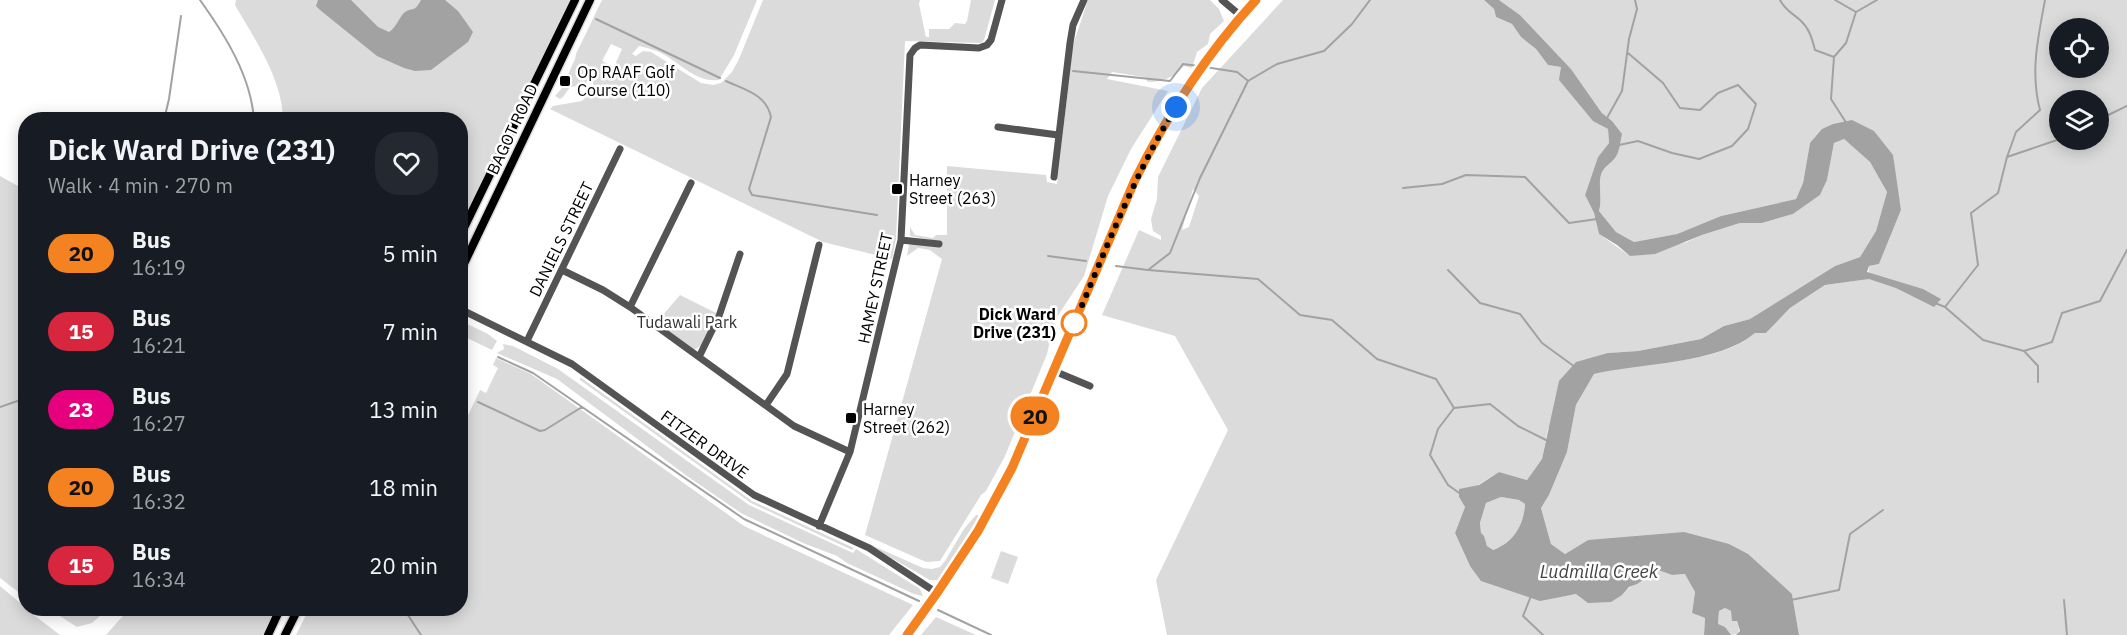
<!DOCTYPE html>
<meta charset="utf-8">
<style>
body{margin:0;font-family:"IBM Plex Sans",sans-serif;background:#242831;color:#f1f3f6;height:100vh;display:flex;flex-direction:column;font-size:22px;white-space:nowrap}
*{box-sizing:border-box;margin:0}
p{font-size:20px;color:#9ea1a6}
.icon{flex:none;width:33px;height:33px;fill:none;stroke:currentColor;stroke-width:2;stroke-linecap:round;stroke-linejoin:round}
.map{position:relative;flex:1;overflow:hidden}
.panel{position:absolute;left:18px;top:112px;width:450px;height:504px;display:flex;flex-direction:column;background:#171b24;border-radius:24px;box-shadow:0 3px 15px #0003}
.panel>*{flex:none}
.badge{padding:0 12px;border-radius:20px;font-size:21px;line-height:39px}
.controls{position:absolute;left:2049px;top:18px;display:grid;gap:12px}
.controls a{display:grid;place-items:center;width:60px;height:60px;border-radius:50%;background:#171b24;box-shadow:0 3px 15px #0003;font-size:30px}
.you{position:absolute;width:30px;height:30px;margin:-15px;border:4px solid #fff;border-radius:50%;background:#1a73e8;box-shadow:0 0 0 9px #1a73e833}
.map>.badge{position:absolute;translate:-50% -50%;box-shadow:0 0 0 3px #fff}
.round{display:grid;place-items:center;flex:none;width:63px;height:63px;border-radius:24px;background:#242831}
.headline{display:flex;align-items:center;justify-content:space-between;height:102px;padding:0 30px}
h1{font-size:28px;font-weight:800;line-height:45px}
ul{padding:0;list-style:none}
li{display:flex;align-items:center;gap:18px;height:78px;padding:0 30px}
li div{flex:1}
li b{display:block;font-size:22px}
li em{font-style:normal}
li .badge{min-width:66px;font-weight:700;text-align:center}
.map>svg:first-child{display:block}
</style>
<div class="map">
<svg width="2127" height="635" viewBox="0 0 2127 635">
<rect width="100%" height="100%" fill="#fff"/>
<!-- green -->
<path fill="#dbdbdb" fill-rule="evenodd" d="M236 0H572L461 226 460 120H283C283 80 254 38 235 5Z
M602 0H757L734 55 719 80C697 83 681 64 663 54 656 50 647 48 639 46L632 54 636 56 643 51 651 52 701 83 713 85 721 83 732 72 739 59 763 0H920L919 4 925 33 926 37H929V29H949L955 23 965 24 967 21 971 0H995L984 40 981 43 905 41 896 239 892 259 823 242 550 109 553 106 582 101 589 93H598L600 90 593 84 595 69 589 73 586 85 570 87 563 97 560 99 555 96 562 88 575 59 576 54ZM611 44 622 49 614 67 602 61Z
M1088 0H1210L1219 9 1224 21 1210 34 1208 44 1197 52 1192 68 1184 66C1176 77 1161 82 1148 82L1144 77 1112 72 1107 79 1168 91 1131 149 1108 196 1084 276 1055 320 1047 354 1005 456 986 491 981 495 940 561 926 562 865 535 942 259 930 250 918 248 907 256 909 245 931 240 910 236V227L915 235 933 238 936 235H947V166L1046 175 1047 182 1057 184 1073 45Z
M1283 0H1484L1494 9 1496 17 1512 24 1521 37 1536 49 1548 65 1561 67C1574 92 1582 115 1608 129L1609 143 1598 157 1585 195 1594 213 1599 234 1630 256 1687 242 1702 235 1740 223H1762L1793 214 1820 195 1827 180 1834 143 1844 139 1870 162 1887 192 1876 231 1860 257 1835 266 1750 319 1724 326 1701 339 1638 351 1608 353 1548 429 1542 459 1527 480 1499 472 1459 497 1465 507 1455 533 1470 566 1516 591 1540 600 1576 594 1622 595C1631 584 1646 578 1658 570L1672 575 1686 574 1695 592 1692 613 1705 618 1704 635H1167L1156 580 1228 430 1175 336 1102 315 1139 230 1161 240V236L1153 231 1151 219 1157 199 1158 177 1202 88ZM1193 189 1199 196 1189 227 1182 230Z
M1499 0H2127V635H1799L1792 594 1588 540 1565 554 1551 544 1541 508 1549 495 1567 452 1576 405 1594 374C1604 372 1615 369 1626 367 1667 361 1722 361 1755 333H1766L1790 308 1825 285 1868 279 1869 266 1879 264 1901 210 1897 188 1874 131 1810 143 1803 183 1796 199 1721 216 1677 234 1634 242 1616 232 1599 211C1603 197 1597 184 1602 172 1606 164 1615 158 1619 149L1612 121 1603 114 1571 69 1520 15ZM2060 28H2098V68H2060ZM2060 100H2098V140H2060Z
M0 176 25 190V597L0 578Z
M680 295 716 313 702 345 694 350 656 323Z
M461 321 488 334 497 341 492 350 461 335Z
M503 344 513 346 558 369 749 505 853 553 856 549 920 589 923 596 914 594 847 563 837 556 803 543 741 513 687 476 557 379 497 353 504 349Z
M496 358 531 374 744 526 913 605 889 635H296L309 609H460L461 430 480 390 486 393 498 368 493 365Z
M580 377 752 501 854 548 852 550 751 503 580 380Z
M1501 497 1519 500 1525 504C1524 525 1513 543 1493 550L1487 546 1484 537 1481 533 1480 523 1486 503Z
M976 515H980L939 580H930L860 540 923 568 932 569 940 567 945 561 964 529Z
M1001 551 1018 557 1008 584 991 578Z
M0 586 25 607 26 609 60 635H0Z
M1725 608 1731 611C1735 618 1741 626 1738 634L1731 635 1718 624 1719 611Z
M49 609H108L92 623 77 627Z
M129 609H272L269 614 273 617 263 635H106Z
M936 617 976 635H921Z"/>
<!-- water -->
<path fill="#a2a2a2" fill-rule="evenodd" d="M318 0H351L378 27 389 32C397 27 399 17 405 12 413 7 414 13 421 0H445L458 11 473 32 468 42 431 70 415 71 404 68 377 56 320 10 316 6Z
M1484 0H1499L1520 15 1571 69 1602 113 1612 121 1622 134C1620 142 1620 151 1615 158 1611 163 1605 166 1602 172 1597 184 1603 197 1599 211L1616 232 1634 242 1677 234 1721 216 1796 199 1803 183 1810 143 1822 129 1833 124 1852 120 1874 131 1893 155 1901 210 1879 264 1869 266 1867 272 1923 289 1941 299 1934 307 1896 288 1869 279 1825 285 1790 308 1766 333H1755C1719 364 1641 363 1594 374L1576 405 1567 452 1549 495 1541 508 1551 544 1565 554 1588 540 1684 532 1729 544 1748 554 1792 594 1799 635H1736L1740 631 1737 621H1732L1731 611 1725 608 1719 611 1718 624 1725 627 1731 635H1704L1705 618 1692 613 1695 592 1685 574 1672 575 1658 570 1637 584 1629 587 1622 595 1611 602 1588 603 1576 594 1540 601 1481 581 1470 566 1455 533 1465 507 1459 497V489L1479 485 1499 472 1527 480 1542 459 1559 381 1576 362 1608 353 1638 351 1701 339 1724 326 1750 319 1835 266 1860 257 1876 231 1887 192 1870 162 1844 139 1834 143 1827 180 1820 195 1793 214 1762 223H1740L1702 235 1655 254 1630 256 1617 245 1599 234 1594 213 1585 195 1598 157 1609 143 1608 129 1593 121 1559 80 1561 67 1548 65 1536 49 1521 37 1512 24 1496 17 1494 9ZM1501 497 1519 500 1525 504C1524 525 1513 543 1493 550L1487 546 1484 536 1481 533 1480 523 1486 503Z"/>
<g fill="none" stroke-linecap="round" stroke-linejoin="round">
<!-- stream -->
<path stroke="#a2a2a2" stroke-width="2" d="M200 0C225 35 251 76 254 120
M1780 0C1785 10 1792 13 1800 20 1810 29 1812 39 1815 50L1834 57
M1835 0 1856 12
M596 19 720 78
M1205 67 1237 72 1247 80
M1073 71 1170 81 1183 64 1199 66
M726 81C745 90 766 94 771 117L749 189 752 195 877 215
M1607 118 1622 91 1629 39 1637 9 1635 0
M164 120 169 99 181 16
M2098 120 2127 106
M1847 124 1831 99 1834 57 1846 43 1856 12 1877 0
M1619 145 1638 141 1672 153 1699 159 1732 146 1748 129 1756 104 1738 85 1718 93 1700 110 1680 108 1663 83 1628 53
M2007 157 2016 132 2040 110C2030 72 2038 38 2045 0
M1403 188 1442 184 1466 175 1525 177 1569 223 1597 219
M1048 256 1086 261
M1116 266 1148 270 1170 253 1200 178 1248 81 1277 64 1324 51 1352 24 1370 0
M1148 270 1258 279 1300 315 1332 320 1377 359 1436 379 1454 408 1438 429 1430 455 1448 485 1462 495
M1448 270 1480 303 1520 314 1542 343 1575 367
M1935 303 1945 307 1978 265 1971 213 1998 193 2007 157 2060 139
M1945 307 1983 340 2024 351 2052 342 2062 313 2100 301 2127 250
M2024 351 2038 366V382
M498 357 533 373 744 519 919 601
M478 402 540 431 545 430 582 407
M0 407 26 398
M1454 408 1490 404 1518 426 1548 441
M1531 596 1523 616 1543 635
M1791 600 1839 590 1850 534 1883 510
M2064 600 2067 635
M404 609 421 635
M938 610 991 635"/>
<defs>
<path id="major" d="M460 236 575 0
M460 272 590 0
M268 635 280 609
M285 635 298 609"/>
</defs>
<!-- major casing -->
<use href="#major" stroke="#dbdbdb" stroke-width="11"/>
<!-- minor -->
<path stroke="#545454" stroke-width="7" d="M1222 0 1241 16
M998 127 1058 135
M1054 177 1070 43 1073 25 1084 0
M901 240 939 244
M562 270 603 290 630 307 794 426 850 452
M630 307 691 183
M460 309 572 364 754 495 869 548 937 593
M527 341 620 149
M699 357 719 316 740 254
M1054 371 1090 386
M766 405 787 374 819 245
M819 526 850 452 901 240 910 55 915 48 920 45 979 48 987 45 991 40 1002 0
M907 635 960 559 987 516 1012 468 1134 182C1166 117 1207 53 1256 0"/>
<!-- major -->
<use href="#major" stroke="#000" stroke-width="8"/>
</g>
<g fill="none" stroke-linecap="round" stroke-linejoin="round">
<defs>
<path id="line" d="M907 635 937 593 978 531 1012 468 1134 182C1166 117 1207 53 1256 0"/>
</defs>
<!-- line casing -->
<use href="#line" stroke="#fff" stroke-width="14"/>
<!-- line -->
<use href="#line" stroke="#f58220" stroke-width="9"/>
<!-- walk -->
<path stroke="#000" stroke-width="6" stroke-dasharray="0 10.8" d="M1074 323 1072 329C1104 254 1133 177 1176 107"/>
</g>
<!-- markers -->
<g fill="#000" stroke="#fff" stroke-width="2">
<rect x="559" y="75" width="12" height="12" rx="3"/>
<rect x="891" y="183" width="12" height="12" rx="3"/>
<rect x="845" y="412" width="12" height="12" rx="3"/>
</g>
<circle fill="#fff" stroke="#f58220" stroke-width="3" cx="1074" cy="323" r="12"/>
<g text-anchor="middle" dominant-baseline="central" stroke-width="5" stroke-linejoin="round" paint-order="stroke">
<!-- poi labels -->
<g font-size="16" fill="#000" stroke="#fff" text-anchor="start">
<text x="577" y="72">Op RAAF Golf<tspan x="577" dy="18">Course (110)</tspan></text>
<text x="909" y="180">Harney<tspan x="909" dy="18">Street (263)</tspan></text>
<text x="863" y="409">Harney<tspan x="863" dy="18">Street (262)</tspan></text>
</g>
<!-- street labels -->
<g font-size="16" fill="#000" stroke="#fff">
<text transform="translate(512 129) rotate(-65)">BAGOT ROAD</text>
<text transform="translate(561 239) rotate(-64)">DANIELS STREET</text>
<text transform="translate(875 288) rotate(-78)">HAMEY STREET</text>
<text transform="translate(705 444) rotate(36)">FITZER DRIVE</text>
</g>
<!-- stop labels -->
<g font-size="16" font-weight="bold" fill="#000" stroke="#fff" text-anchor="end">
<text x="1056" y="314">Dick Ward<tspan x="1056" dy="18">Drive (231)</tspan></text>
</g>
<!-- park labels -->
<g font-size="16" fill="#323232" stroke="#fff">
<text x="687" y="322">Tudawali Park</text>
</g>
<!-- water labels -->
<g font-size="18" font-style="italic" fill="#434343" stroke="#fff">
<text x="1599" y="571">Ludmilla Creek</text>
</g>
</g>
</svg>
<div class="controls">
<a><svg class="icon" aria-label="locate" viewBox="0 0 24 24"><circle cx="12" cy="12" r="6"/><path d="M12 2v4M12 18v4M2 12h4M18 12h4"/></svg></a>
<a><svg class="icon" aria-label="layers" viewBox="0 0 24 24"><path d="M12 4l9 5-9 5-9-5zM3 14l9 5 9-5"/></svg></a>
</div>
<div class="you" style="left:1176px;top:107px"></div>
<b class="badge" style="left:1035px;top:416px;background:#f58220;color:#111">20</b>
<section class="panel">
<div class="headline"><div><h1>Dick Ward Drive (231)</h1><p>Walk · 4 min · 270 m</p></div><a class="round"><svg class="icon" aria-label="heart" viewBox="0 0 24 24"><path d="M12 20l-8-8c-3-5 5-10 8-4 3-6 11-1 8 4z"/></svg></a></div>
<ul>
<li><span class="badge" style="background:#f58220;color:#111">20</span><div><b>Bus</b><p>16:19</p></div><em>5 min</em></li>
<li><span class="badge" style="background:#d7263d;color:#fff">15</span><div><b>Bus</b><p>16:21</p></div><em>7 min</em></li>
<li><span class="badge" style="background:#e6007e;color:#fff">23</span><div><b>Bus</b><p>16:27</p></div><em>13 min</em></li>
<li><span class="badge" style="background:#f58220;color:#111">20</span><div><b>Bus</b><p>16:32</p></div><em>18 min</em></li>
<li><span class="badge" style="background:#d7263d;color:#fff">15</span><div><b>Bus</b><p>16:34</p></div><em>20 min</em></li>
</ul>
</section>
</div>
